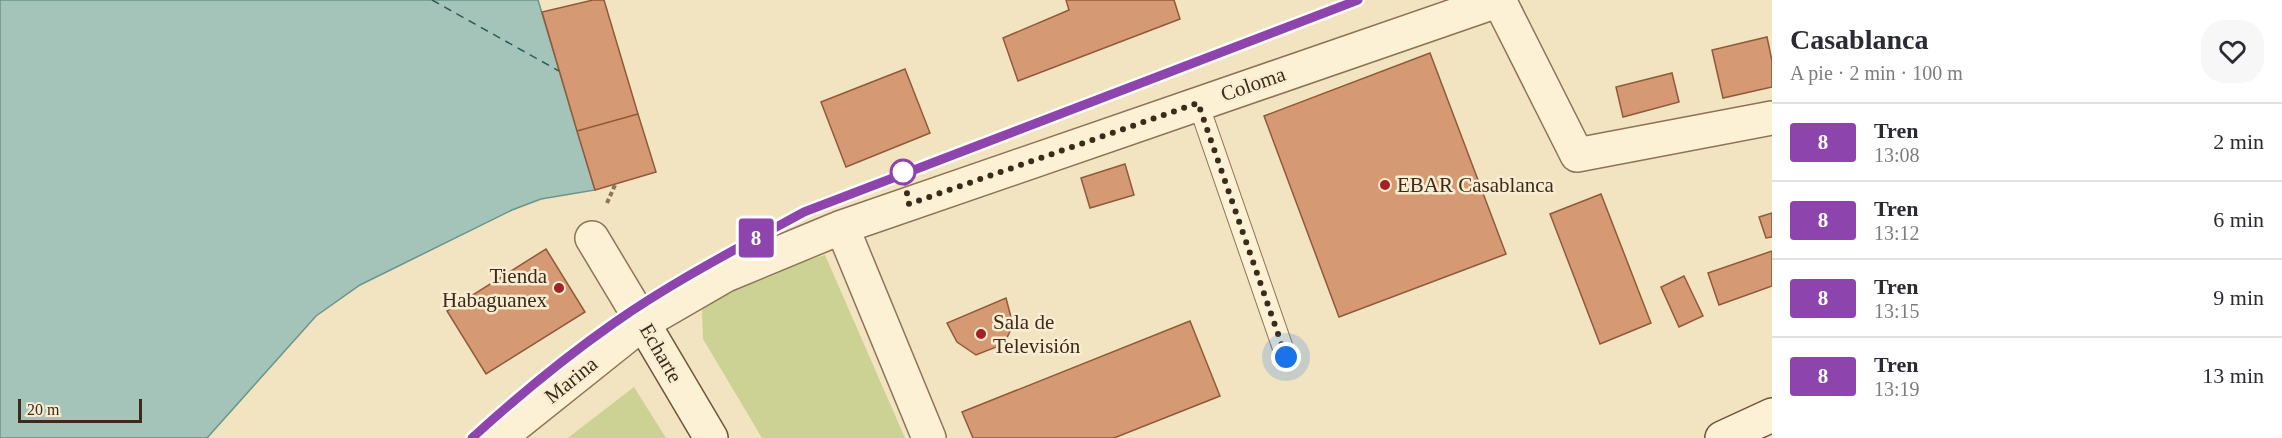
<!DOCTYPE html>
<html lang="es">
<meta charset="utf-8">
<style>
body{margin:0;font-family:Georgia,serif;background:#f7f7f7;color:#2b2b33;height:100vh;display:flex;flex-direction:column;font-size:22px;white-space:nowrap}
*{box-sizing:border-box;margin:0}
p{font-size:20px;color:#7c7c81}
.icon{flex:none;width:33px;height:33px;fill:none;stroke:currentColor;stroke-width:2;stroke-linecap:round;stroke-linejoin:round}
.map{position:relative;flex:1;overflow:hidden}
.panel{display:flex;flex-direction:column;background:#fff;width:510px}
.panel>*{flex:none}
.badge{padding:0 12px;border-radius:4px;font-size:21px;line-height:39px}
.scale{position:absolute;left:18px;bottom:15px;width:124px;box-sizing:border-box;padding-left:6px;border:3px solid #3c2b1c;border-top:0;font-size:16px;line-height:21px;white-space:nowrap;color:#3c2b1c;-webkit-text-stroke:4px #f9edd1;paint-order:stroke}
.you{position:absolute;width:30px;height:30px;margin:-15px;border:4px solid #fff;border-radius:50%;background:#1a73e8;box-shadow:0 0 0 9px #1a73e833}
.map>.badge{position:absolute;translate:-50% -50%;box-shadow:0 0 0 3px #fff}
.round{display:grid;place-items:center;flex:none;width:63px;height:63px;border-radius:24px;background:#f7f7f7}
.overview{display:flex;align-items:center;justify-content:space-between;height:102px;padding:0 18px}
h1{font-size:28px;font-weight:600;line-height:45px}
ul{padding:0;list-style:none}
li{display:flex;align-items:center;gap:18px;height:78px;padding:0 18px;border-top:2px solid #e1e1e2}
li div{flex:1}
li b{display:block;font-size:22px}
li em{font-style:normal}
li .badge{min-width:66px;font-weight:700;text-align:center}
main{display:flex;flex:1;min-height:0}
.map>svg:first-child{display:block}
</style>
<main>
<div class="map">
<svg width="1772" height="438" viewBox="0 0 1772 438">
<rect width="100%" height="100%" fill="#f2e3c1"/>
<!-- green -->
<path fill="#ccd293" d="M825 255 905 438H762L703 339 702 308C741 286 782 268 825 255Z
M634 387 666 438H568L569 437Z"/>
<!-- water -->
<path fill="#a4c4ba" stroke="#6a9488" stroke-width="1.5" d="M0 0H538L595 190 541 199 512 210 360 285 316 316 207 438H0Z"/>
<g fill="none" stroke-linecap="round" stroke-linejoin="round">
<!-- ferry -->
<path stroke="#2a5d59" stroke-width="1.5" stroke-dasharray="8 6" stroke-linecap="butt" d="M432 0 559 71"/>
</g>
<!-- building -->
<path fill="#d59973" stroke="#905a39" stroke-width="1.5" d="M593 0H604L638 114 577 131 542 12Z
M1066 0H1174L1180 19 1018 81 1003 38 1069 10Z
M1767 37 1772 61V87L1723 98 1712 50Z
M1430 53 1506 254 1339 317 1264 116Z
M905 69 930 133 846 167 821 102Z
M1672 73 1679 102 1623 117 1616 87Z
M638 114 656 172 595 190 577 131Z
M1125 164 1134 195 1090 208 1081 178Z
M1601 194 1651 323 1600 344 1550 214Z
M1772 213V237L1766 238 1759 217Z
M546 249 585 312 486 374 447 311Z
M1772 251V286L1719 305 1708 273Z
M1684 276 1703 316 1679 327 1661 287Z
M1006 298 1013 325 1004 344 976 355 957 342 947 323Z
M1190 321 1220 396 1114 438H973L962 412Z"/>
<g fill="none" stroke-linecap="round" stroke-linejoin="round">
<defs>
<path id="lane" d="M1198 103 1286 357"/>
<path id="street" d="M1499 0 1577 155 1772 118
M842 227 929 438
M592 238 643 323
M499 438 643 323 726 275 842 227 1500 0"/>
<path id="secondary" d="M643 323 711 438
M1722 438 1772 415"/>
</defs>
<!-- lane casing -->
<use href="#lane" stroke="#8e7356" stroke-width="22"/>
<!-- street casing -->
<use href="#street" stroke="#8e7356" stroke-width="36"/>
<!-- secondary casing -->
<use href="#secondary" stroke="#705439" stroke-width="36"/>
<!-- path -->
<path stroke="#8e7356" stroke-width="4" stroke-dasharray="4.5 3" stroke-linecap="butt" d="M607 203 615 185"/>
<!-- lane -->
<use href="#lane" stroke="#fcf0d5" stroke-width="20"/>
<!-- street -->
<use href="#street" stroke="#fcf0d5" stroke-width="33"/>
<!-- secondary -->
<use href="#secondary" stroke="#fcf0d5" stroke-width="33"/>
<defs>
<path id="rail" d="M472 438 515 399 616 321 707 266 804 212 1358 0"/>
</defs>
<!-- rail casing -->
<use href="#rail" stroke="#3c2b1c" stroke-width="7"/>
<!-- rail -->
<use href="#rail" stroke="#f9edd1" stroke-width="4.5" stroke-dasharray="14" stroke-linecap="butt"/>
</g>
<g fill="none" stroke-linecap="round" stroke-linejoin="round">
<defs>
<path id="line" d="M472 438C517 397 564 358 614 323 674 281 740 247 804 212L1358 0"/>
</defs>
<!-- line casing -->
<use href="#line" stroke="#fff" stroke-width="14"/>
<!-- line -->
<use href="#line" stroke="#8e44ad" stroke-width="9"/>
<!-- walk -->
<path stroke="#3c2b1c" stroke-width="6" stroke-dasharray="0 10.8" d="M903 172 909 204 1198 103 1286 357"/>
</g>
<!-- markers -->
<circle fill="#fff" stroke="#8e44ad" stroke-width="3" cx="903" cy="172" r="12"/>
<g fill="#a42023" stroke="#f9edd1" stroke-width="2">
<circle cx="1385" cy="185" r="6"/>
<circle cx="559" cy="288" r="6"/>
<circle cx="981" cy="334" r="6"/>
</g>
<g text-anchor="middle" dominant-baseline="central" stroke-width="5" stroke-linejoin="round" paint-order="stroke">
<!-- street labels -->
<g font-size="21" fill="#3c2b1c" stroke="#f9edd1">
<text transform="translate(1253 84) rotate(-19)">Coloma</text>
<text transform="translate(661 353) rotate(60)">Echarte</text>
<text transform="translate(571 380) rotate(-39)">Marina</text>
</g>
<!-- poi labels -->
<g font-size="21" fill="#3c2b1c" stroke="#f9edd1" text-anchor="start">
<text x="1397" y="185">EBAR Casablanca</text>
<text x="547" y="276" text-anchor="end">Tienda<tspan x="547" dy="24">Habaguanex</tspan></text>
<text x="993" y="322">Sala de<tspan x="993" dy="24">Televisión</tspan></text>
</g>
</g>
</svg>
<div class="scale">20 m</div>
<div class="you" style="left:1286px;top:357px"></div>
<b class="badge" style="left:756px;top:238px;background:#8e44ad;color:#fff">8</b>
</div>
<section class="panel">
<div class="overview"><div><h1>Casablanca</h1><p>A pie · 2 min · 100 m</p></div><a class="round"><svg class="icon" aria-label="heart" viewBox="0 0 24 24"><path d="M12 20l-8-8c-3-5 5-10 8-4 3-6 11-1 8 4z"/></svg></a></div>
<ul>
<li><span class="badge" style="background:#8e44ad;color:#fff">8</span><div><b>Tren</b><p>13:08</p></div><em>2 min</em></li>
<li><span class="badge" style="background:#8e44ad;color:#fff">8</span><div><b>Tren</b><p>13:12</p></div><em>6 min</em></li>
<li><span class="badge" style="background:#8e44ad;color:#fff">8</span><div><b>Tren</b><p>13:15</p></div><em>9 min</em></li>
<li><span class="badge" style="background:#8e44ad;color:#fff">8</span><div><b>Tren</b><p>13:19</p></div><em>13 min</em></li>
</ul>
</section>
</main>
